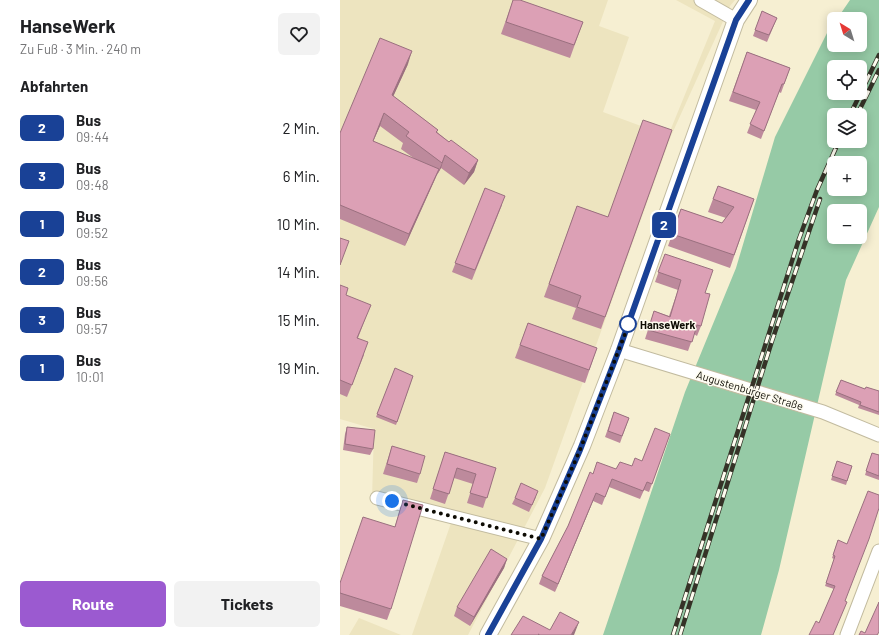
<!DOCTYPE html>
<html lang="de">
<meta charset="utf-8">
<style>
body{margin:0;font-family:Barlow,sans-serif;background:#f2f2f2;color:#202124;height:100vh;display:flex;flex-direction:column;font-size:15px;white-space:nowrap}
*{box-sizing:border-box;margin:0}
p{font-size:13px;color:#757577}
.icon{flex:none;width:22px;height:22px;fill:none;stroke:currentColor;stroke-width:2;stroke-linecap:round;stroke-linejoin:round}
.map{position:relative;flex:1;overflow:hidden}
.side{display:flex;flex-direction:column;background:#fff;width:340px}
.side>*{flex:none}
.badge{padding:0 8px;border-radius:6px;font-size:14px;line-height:26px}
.needle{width:26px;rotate:322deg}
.fabs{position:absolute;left:487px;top:12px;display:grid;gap:8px}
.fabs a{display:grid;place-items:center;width:40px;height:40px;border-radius:6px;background:#fff;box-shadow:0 2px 10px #0003;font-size:20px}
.you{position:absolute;width:20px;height:20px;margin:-10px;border:3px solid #fff;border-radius:50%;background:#1a73e8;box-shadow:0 0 0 6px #1a73e833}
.map>.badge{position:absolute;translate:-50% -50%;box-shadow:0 0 0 2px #fff}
h2{padding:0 20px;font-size:15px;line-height:36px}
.round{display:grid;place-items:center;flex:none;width:42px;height:42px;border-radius:6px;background:#f2f2f2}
.headline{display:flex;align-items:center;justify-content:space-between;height:68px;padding:0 20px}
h1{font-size:19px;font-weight:700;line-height:30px}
.action{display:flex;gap:8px;margin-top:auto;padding:8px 20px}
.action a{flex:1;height:46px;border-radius:6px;background:#9b5ad0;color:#fff;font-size:16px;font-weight:700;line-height:46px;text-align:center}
.action a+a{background:#f2f2f2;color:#202124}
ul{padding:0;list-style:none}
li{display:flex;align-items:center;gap:12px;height:48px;padding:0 20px}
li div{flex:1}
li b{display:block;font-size:15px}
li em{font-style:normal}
li .badge{min-width:44px;font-weight:700;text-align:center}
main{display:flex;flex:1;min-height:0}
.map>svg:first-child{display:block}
</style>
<main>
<section class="side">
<div class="headline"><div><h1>HanseWerk</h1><p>Zu Fuß · 3 Min. · 240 m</p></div><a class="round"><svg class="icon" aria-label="heart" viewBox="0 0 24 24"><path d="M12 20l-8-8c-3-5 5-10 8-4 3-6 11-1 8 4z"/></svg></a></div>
<h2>Abfahrten</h2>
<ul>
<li><span class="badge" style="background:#194196;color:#fff">2</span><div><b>Bus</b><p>09:44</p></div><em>2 Min.</em></li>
<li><span class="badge" style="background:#194196;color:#fff">3</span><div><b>Bus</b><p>09:48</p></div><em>6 Min.</em></li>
<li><span class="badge" style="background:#194196;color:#fff">1</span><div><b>Bus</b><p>09:52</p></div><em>10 Min.</em></li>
<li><span class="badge" style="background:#194196;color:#fff">2</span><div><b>Bus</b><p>09:56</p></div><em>14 Min.</em></li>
<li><span class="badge" style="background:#194196;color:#fff">3</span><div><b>Bus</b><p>09:57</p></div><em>15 Min.</em></li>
<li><span class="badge" style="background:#194196;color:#fff">1</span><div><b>Bus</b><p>10:01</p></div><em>19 Min.</em></li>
</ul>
<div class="action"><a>Route</a><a>Tickets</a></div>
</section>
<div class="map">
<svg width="539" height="635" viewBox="0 0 539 635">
<rect width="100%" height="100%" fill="#f6efd2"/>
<!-- built -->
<path fill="#ede4bf" d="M0 0H268L259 26 289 37 263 112 328 136 375 21 336 0H395L390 6 331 136 205 488 128 635H72L111 523 32 499 34 429 0 419Z
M19 618 61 635H9Z"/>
<!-- green -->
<path fill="#96caa6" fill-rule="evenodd" d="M510 0H539V207L506 280 439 570 421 635H263L345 392 396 268 435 137 487 33 494 23V45H520V19H497ZM494 67H520V93H494ZM494 115H520V141H494ZM494 163H520V189H494ZM494 211H520V237H494Z"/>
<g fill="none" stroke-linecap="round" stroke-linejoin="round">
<defs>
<path id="minor" d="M361 0 396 20
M279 350 483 412 539 435
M37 498 201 539
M507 635 539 551"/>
<path id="major" d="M148 635 201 539 242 446 279 350 396 20 409 0"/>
</defs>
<!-- minor casing -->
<use href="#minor" stroke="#c2bb9f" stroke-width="15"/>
<!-- major casing -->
<use href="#major" stroke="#c2bb9f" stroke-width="18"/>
<!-- minor -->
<use href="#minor" stroke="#fff" stroke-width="13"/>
<!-- major -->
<use href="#major" stroke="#fff" stroke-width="16"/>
<defs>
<path id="rail" d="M510 115 539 55
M517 115 539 70
M333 635 459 239 477 190 499 141
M340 635 432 341 480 199"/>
</defs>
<!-- rail casing -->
<use href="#rail" stroke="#353227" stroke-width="4.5"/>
<!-- rail -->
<use href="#rail" stroke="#fefcf0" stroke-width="3" stroke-dasharray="9" stroke-linecap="butt"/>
</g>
<!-- wall -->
<path fill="#bd8a9c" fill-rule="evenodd" d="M173 0 243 22 230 58 161 34Z
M422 11 437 18 427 42 413 36Z
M407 52 450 68 441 93 439 92 421 139 407 133 416 110 389 101Z
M68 64 53 96 98 130 97 132 109 142 138 160 134 172 124 185 101 168 97 175 65 246 0 219V133ZM40 126 63 143 61 149 75 159 33 141Z
M332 130 261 329 232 319 236 308 204 297 237 206 268 217Z
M378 186 414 199 390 268 328 246 341 209 382 223 386 218 368 212Z
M145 188 162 205 132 280 112 272Z
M325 254 365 293 361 326 357 336 354 334 348 351 305 339 314 311 329 316 338 290 315 282Z
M0 285 6 295 26 317 18 338 24 355 7 397 0 394Z
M188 323 257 348 245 383 175 358Z
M55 368 73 376 56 425 36 417Z
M501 380 525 389 539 391V415L518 408 519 405 495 395Z
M274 412 289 418 280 443 265 437Z
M7 427 33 449 30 455 3 450 5 434Z
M330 434 309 492 304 490 300 499 269 487 262 505 253 501 215 592 199 584 202 576 228 526 253 474 292 466 302 461Z
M52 446 80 474 77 483 43 474Z
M105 452 156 468 143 508 127 503 133 484 114 478 105 504 90 499Z
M532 453 539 455V480L525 475Z
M497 461 512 466 506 485 491 480Z
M196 497 189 512 172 504 175 498Z
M63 500 51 609 47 620 0 606V582L55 526Z
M498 540 505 601 493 635 479 623 494 589 485 586 494 559 492 558Z
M167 559 164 568 130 626 114 616 117 607Z"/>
<!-- shaded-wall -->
<path fill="#9a707f" d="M72 51 68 64 48 108 52 95Z
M44 113 40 126 28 153 33 141Z
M105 155 101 168 97 175 102 163Z
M138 160 134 172 124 185 129 173Z
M99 169 94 181 65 246 69 234Z
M256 493 253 501 215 592 218 584Z
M167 559 164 568 130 626 134 617Z
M239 622 234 635H231Z"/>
<!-- building -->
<path fill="#dca0b5" stroke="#9a707f" d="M173 0H180L243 22 234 45 166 22Z
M422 11 437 18 429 35 415 30Z
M40 38 72 51 52 95 98 130 96 132 109 142 111 140 138 160 129 173 105 155 102 163 66 136 69 132 44 113 33 141 99 169 69 234 0 205V133Z
M407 52 450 68 444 84H442L424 131 410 124 420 102 393 92Z
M303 120 332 130 265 317 237 307 241 296 209 284 237 206 268 217Z
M378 186 414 199 394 255 332 234 341 209 382 223 394 207 373 199Z
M145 188 165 196 135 270 115 263Z
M0 238 9 241 0 265Z
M325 254 373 270 365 293 370 294 361 326 357 325 352 342 308 330 314 311 330 317 341 280 318 272Z
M0 285 8 288 6 295 31 305 17 338 28 342 12 385 0 380Z
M188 323 257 348 249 370 180 345Z
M55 368 73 376 57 422 37 414Z
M501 380 525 389 526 387 539 391V412L520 405 521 402 496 392Z
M274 412 289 418 282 436 268 431Z
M7 427 35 430 33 449 5 444Z
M315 428 330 434 312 484 307 482 303 491 272 479 265 497 256 493 218 584 202 576 228 526 250 472 253 474 257 462 276 469 280 462 292 466 295 458 302 461Z
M52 446 85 456 80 474 47 464Z
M105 452 156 468 147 498 130 493 136 474 117 468 109 494 93 489Z
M532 453 539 455V476L526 471Z
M497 461 512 466 507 481 492 476Z
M181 483 198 491 192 505 175 498Z
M528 491 539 495V508L529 539 505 601 507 602 493 635H469L476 621 479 623 495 586 486 583 495 556 493 555 498 540 507 544Z
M63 500 83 505 51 609 0 593V583L23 517 55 527Z
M151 549 167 559 134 617 117 607Z
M539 602V632L537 635H519L521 631 525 633Z
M220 612 239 622 231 635H200L198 634 199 635H171L183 616 210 630Z"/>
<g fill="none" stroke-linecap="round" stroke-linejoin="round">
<defs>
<path id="line" d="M148 635 201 539 240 450 279 350 396 20 409 0"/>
</defs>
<!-- line casing -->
<use href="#line" stroke="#fff" stroke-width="9"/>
<!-- line -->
<use href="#line" stroke="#194196" stroke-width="6"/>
<!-- walk -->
<path stroke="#0e0c04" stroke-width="4" stroke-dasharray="0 7.2" d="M52 501 201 539 240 450 290 321 288 324"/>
</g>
<!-- markers -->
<circle fill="#fff" stroke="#194196" stroke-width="2" cx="288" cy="324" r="8"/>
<g text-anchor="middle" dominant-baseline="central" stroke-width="3" stroke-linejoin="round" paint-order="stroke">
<!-- stop labels -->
<g font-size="11" font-weight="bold" fill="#0e0c04" stroke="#fefcf0" text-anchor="start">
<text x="300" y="324">HanseWerk</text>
</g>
<!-- street labels -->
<g font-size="11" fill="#0e0c04" stroke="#fefcf0">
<text transform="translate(410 390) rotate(17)">Augustenburger Straße</text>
</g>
</g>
</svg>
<div class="fabs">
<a><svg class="needle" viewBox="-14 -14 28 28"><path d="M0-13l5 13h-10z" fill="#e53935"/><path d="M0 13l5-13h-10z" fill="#757577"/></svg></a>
<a><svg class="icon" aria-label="locate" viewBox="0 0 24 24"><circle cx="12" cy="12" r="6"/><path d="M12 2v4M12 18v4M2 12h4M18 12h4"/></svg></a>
<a><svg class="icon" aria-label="layers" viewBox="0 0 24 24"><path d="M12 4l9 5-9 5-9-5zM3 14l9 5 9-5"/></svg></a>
<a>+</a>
<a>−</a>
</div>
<div class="you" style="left:52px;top:501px"></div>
<b class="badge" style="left:324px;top:225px;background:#194196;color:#fff">2</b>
</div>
</main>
